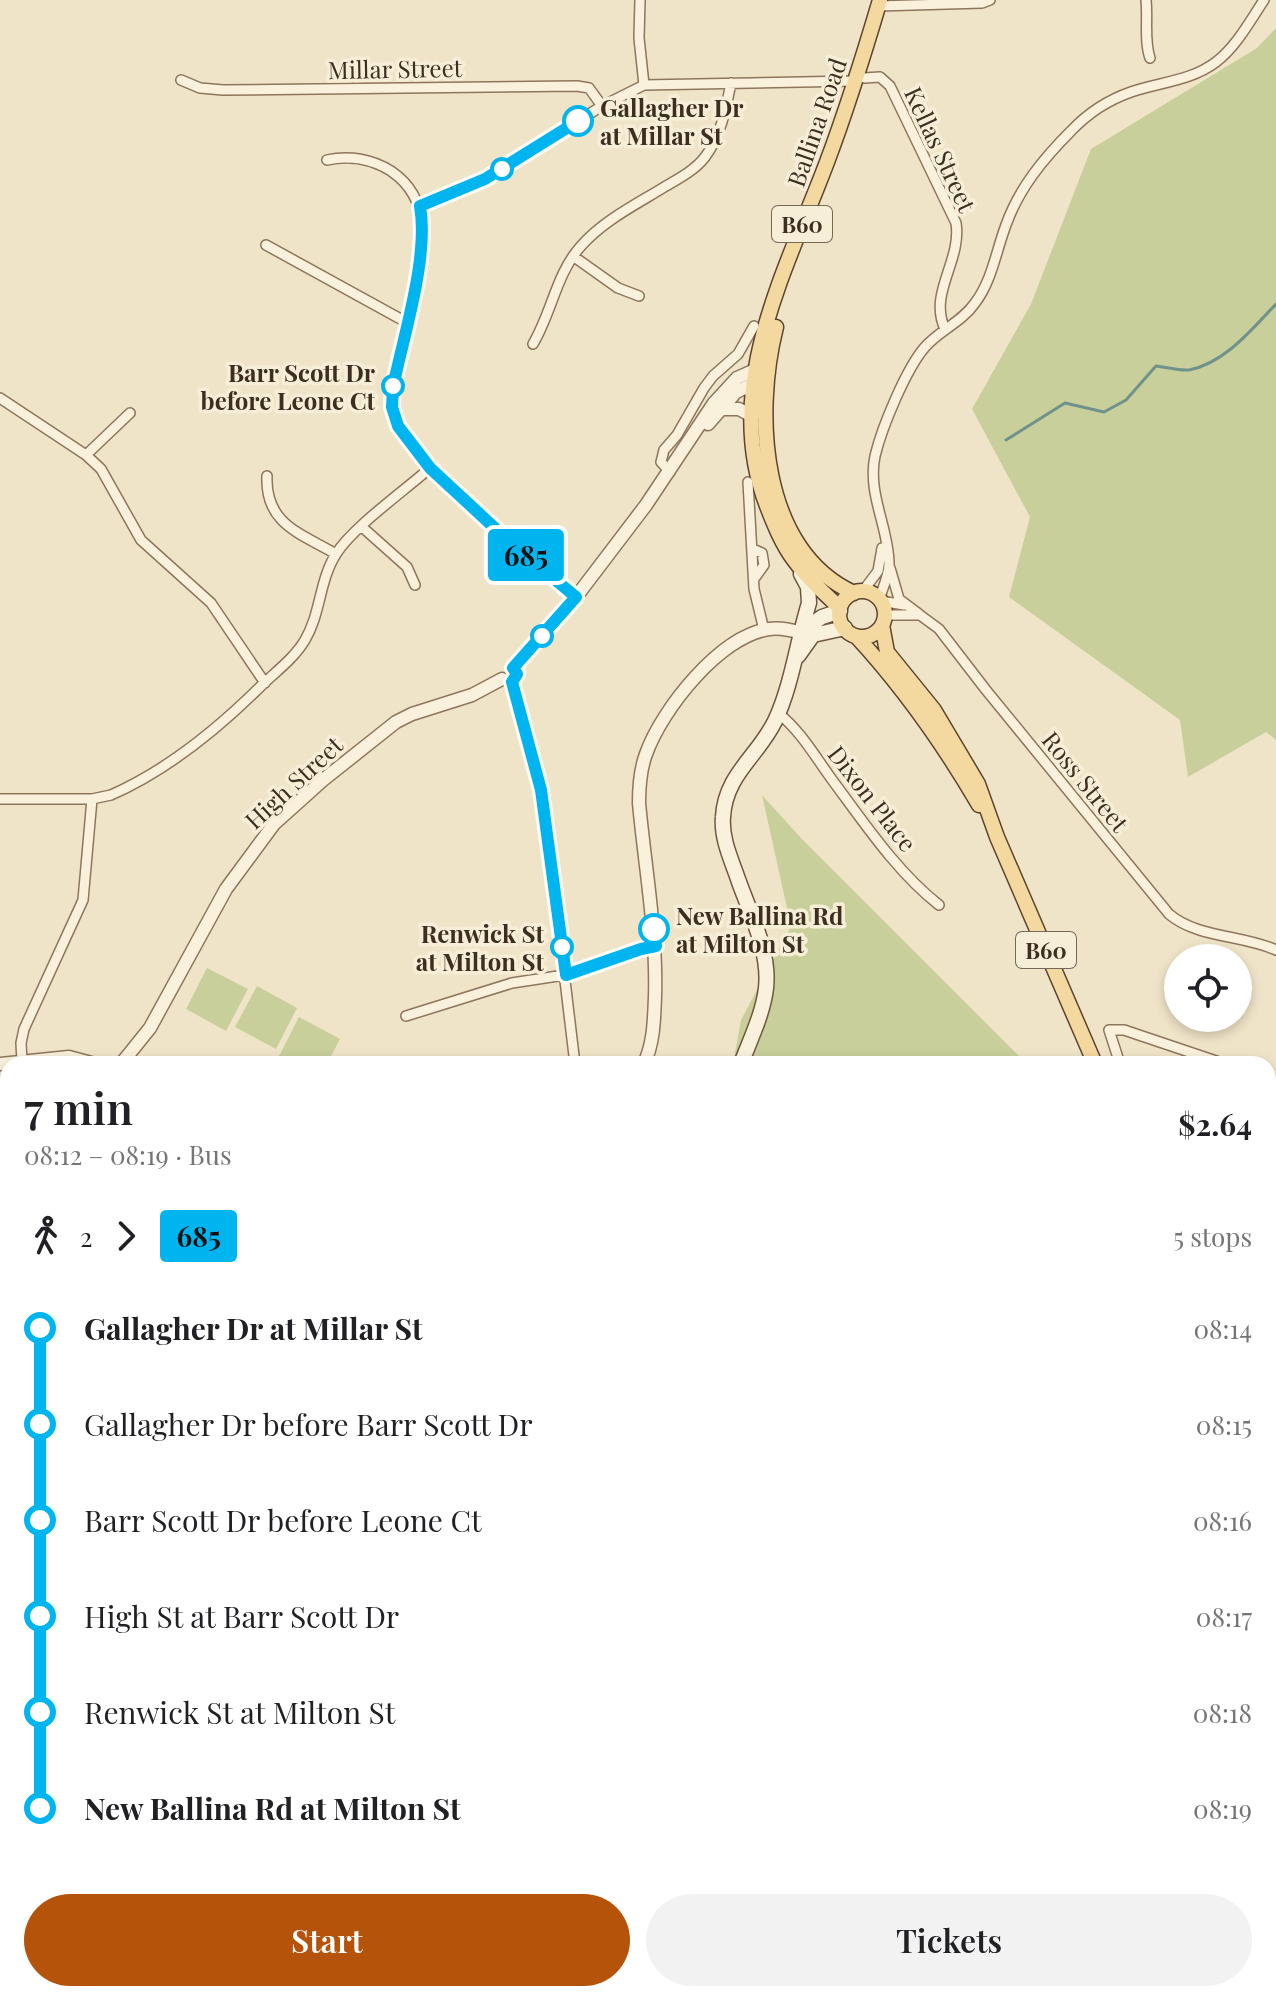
<!DOCTYPE html>
<meta charset="utf-8">
<style>
body{margin:0;font-family:"Playfair Display",serif;background:#f2f2f2;color:#202124;height:100vh;display:flex;flex-direction:column;font-size:30px;white-space:nowrap}
*{box-sizing:border-box;margin:0}
p{font-size:26px;color:#757577}
.icon{flex:none;width:44px;height:44px;fill:none;stroke:currentColor;stroke-width:2;stroke-linecap:round;stroke-linejoin:round}
.map{position:relative;flex:1;overflow:hidden}
.drawer{position:absolute;left:0px;top:1056px;width:1276px;height:946px;display:flex;flex-direction:column;background:#fff;border-radius:24px 24px 0 0;box-shadow:0 4px 12px #0003}
.drawer>*{flex:none}
.badge{padding:0 16px;border-radius:6px;font-size:28px;line-height:52px}
.fabs{position:absolute;left:1164px;top:944px;display:grid;gap:16px}
.fabs a{display:grid;place-items:center;width:88px;height:88px;border-radius:50%;background:#fff;box-shadow:0 4px 12px #0003;font-size:40px}
.map>.badge{position:absolute;translate:-50% -50%;box-shadow:0 0 0 4px #fff}
.legs{display:flex;align-items:center;gap:12px;height:88px;padding:0 24px;font-size:26px}
.legs p{margin-inline-start:auto}
.overview{display:flex;align-items:center;justify-content:space-between;height:136px;padding:0 24px}
h1{font-size:44px;font-weight:600;line-height:60px}
.action{display:flex;gap:16px;margin-top:auto;padding:16px 24px}
.action a{flex:1;height:92px;border-radius:48px;background:#b45309;color:#fff;font-size:32px;font-weight:600;line-height:92px;text-align:center}
.action a+a{background:#f2f2f2;color:#202124}
ul{padding:0 24px;list-style:none}
li{display:flex;align-items:center;gap:28px;height:96px;font-size:30px}
li i{display:grid;place-items:center;width:12px;height:100%;margin:0 10px;background:currentColor}
li i::after{content:'';width:20px;height:20px;margin:-10px;border:6px solid;border-radius:50%;background:#fff}
li p{margin-inline-start:auto}
li:first-child i{background:linear-gradient(#0000 50%,currentColor 0)}
li:last-child i{background:linear-gradient(currentColor 50%,#0000 0)}
.map>svg:first-child{display:block}
</style>
<div class="map">
<svg width="1276" height="2001" viewBox="0 0 1276 2001">
<rect width="100%" height="100%" fill="#f0e4c8"/>
<!-- green -->
<path fill="#c9cf9b" d="M1276 28V740L1266 732 1188 777 1180 720 1009 597 1030 517 972 409 1031 304 1091 149 1257 48Z
M762 795 801 838 1027 1064H733L741 1020 791 926Z
M207 968 248 989 226 1031 186 1009Z
M257 986 297 1008 276 1049 235 1027Z
M299 1017 340 1039 327 1064H288L278 1058Z"/>
<g fill="none" stroke-linecap="round" stroke-linejoin="round">
<!-- stream -->
<path stroke="#6f938a" stroke-width="3" d="M1006 440 1065 403 1104 412 1126 400 1156 366C1166 367 1179 371 1189 370 1225 363 1252 329 1276 304"/>
<defs>
<path id="minor" d="M640 0 639 38 644 85
M1146 0C1148 19 1144 41 1150 58
M878 6 982 3 990 0
M864 78 880 77 890 86 956 223C962 261 928 293 945 329
M181 80 200 88 223 90 577 86 589 88 602 106
M327 160C349 155 372 159 391 171 435 201 423 249 413 293 408 317 403 340 398 364 394 382 389 400 395 418 411 467 533 561 576 597
M420 206 485 179 602 106 644 85 854 81
M266 245 406 322
M573 256 618 288 639 296
M533 344C552 312 556 274 581 246 604 220 637 204 666 186 680 178 695 170 705 157 721 136 726 108 731 83
M0 398 86 455 101 469 141 540 211 603 265 683
M86 455 130 413
M670 472 661 462 664 450 677 435 704 388 713 376 738 354 754 326
M267 476C265 524 300 533 336 554
M748 482 754 589 764 630
M361 526 407 567 415 585
M753 549 762 553 764 565 754 579
M890 568 899 599 919 614
M863 591 878 571 882 548
M879 599C883 588 889 575 889 564 889 528 867 494 875 456 882 427 906 369 925 347 940 330 962 322 975 303 992 281 996 251 1006 225 1019 188 1044 158 1071 131 1088 113 1108 100 1131 92 1160 82 1191 81 1216 62 1236 47 1250 21 1264 0
M881 601 904 605
M885 615H920L939 629 986 690 1169 914C1197 938 1243 935 1276 950
M512 682 533 756 546 822 575 1064
M778 713C801 731 816 758 833 781 865 824 897 872 939 905
M0 799H92L111 795C168 770 220 727 263 684 278 670 295 657 305 640 321 613 319 581 336 554 353 527 404 491 430 468
M406 1016 512 983 571 974 641 949 656 946
M22 1061 21 1043 24 1029 83 900 92 799
M1120 1064 1109 1030H1124L1225 1064
M1268 1086 1276 1090
M1268 1176 1276 1157
M0 1389 8 1359
M0 1415 8 1464
M1268 1454 1276 1457
M1268 1598 1276 1600
M1268 1732 1269 2001
M0 1983 8 1947
M110 1994V2001
M177 1994V2001
M296 1994V2001
M448 1994 452 2001
M539 1994 543 2001
M1090 1994 1093 2001
M1110 1994 1113 2001
M1186 1994V2001
M587 2001 598 1994"/>
<path id="tertiary" d="M721 409H739L750 415
M708 424 736 392 760 381
M513 668 576 597 646 505 714 403 737 378 755 370
M0 1064 69 1057 95 1064
M121 1064 150 1028 226 889 274 824 323 780 396 722 412 714 472 695 502 679
M644 1064C654 1042 654 1020 655 997 657 931 645 868 639 803 639 786 640 770 646 754 662 709 720 636 769 629 782 627 795 631 806 634
M0 1138 8 1134
M194 2001V1994"/>
<path id="secondary" d="M800 632 822 617 840 611
M798 656 813 635 845 628
M741 1064C750 1040 763 1014 766 988 770 952 751 915 739 882 732 861 721 839 723 817 725 775 758 756 775 721 792 685 797 642 809 603L808 587 801 574
M932 1994 936 2001"/>
<path id="primary" d="M776 327C754 414 760 550 854 593
M839 614a23 23 0 1 1 46 0a23 23 0 1 1-46 0Z
M840 608C824 593 807 578 794 560 782 544 774 524 767 506 721 387 786 271 827 162 847 109 864 54 880 0
M882 625 887 652 934 710 978 784 997 837 1095 1064
M856 636C903 687 944 745 979 805
M1268 1256 1276 1257"/>
</defs>
<!-- minor casing -->
<use href="#minor" stroke="#8d765c" stroke-width="12"/>
<!-- tertiary casing -->
<use href="#tertiary" stroke="#8d765c" stroke-width="15"/>
<!-- secondary casing -->
<use href="#secondary" stroke="#6f573f" stroke-width="17"/>
<!-- primary casing -->
<use href="#primary" stroke="#5b4430" stroke-width="17"/>
<!-- minor -->
<use href="#minor" stroke="#faf1dc" stroke-width="9"/>
<!-- tertiary -->
<use href="#tertiary" stroke="#faf1dc" stroke-width="12"/>
<!-- secondary -->
<use href="#secondary" stroke="#faf1dc" stroke-width="14"/>
<!-- primary -->
<use href="#primary" stroke="#f3d9a0" stroke-width="14"/>
</g>
<g fill="none" stroke-linecap="round" stroke-linejoin="round">
<defs>
<path id="line-1" d="M578 121 485 179 420 206C429 257 404 334 393 387L392 407 398 426 430 468 511 543 576 597 513 668 517 674 512 682 541 790 566 975 641 949 656 946 654 929"/>
</defs>
<!-- line-1 casing -->
<use href="#line-1" stroke="#fff" stroke-width="18"/>
<!-- line-1 -->
<use href="#line-1" stroke="#00b5ef" stroke-width="12"/>
</g>
<!-- markers -->
<g fill="#fff" stroke="#00b5ef" stroke-width="4">
<circle cx="578" cy="121" r="14"/>
<circle cx="502" cy="169" r="10"/>
<circle cx="393" cy="386" r="10"/>
<circle cx="542" cy="636" r="10"/>
<circle cx="654" cy="929" r="14"/>
<circle cx="562" cy="947" r="10"/>
</g>
<g text-anchor="middle" dominant-baseline="central" stroke-width="7" stroke-linejoin="round" paint-order="stroke">
<!-- shield labels -->
<g fill="#f7eed8" stroke="#756857" stroke-width="2">
<rect x="772" y="206" width="60" height="36" rx="6"/>
<rect x="1016" y="932" width="60" height="36" rx="6"/>
</g>
<g font-size="22" font-weight="bold" fill="#3d2e20">
<text x="802" y="224">B60</text>
<text x="1046" y="950">B60</text>
</g>
<!-- street labels -->
<g font-size="24" fill="#3d2e20" stroke="#f7eed8">
<text transform="translate(395 68) rotate(-1)">Millar Street</text>
<text transform="translate(816 122) rotate(-71)">Ballina Road</text>
<text transform="translate(941 149) rotate(65)">Kellas Street</text>
<text transform="translate(1086 781) rotate(51)">Ross Street</text>
<text transform="translate(293 782) rotate(-43)">High Street</text>
<text transform="translate(873 798) rotate(52)">Dixon Place</text>
</g>
<!-- stop labels -->
<g font-size="24" font-weight="bold" fill="#3d2e20" stroke="#f7eed8" text-anchor="start">
<text x="600" y="107">Gallagher Dr<tspan x="600" dy="28">at Millar St</tspan></text>
<text x="375" y="372" text-anchor="end">Barr Scott Dr<tspan x="375" dy="28">before Leone Ct</tspan></text>
<text x="676" y="915">New Ballina Rd<tspan x="676" dy="28">at Milton St</tspan></text>
<text x="544" y="933" text-anchor="end">Renwick St<tspan x="544" dy="28">at Milton St</tspan></text>
</g>
</g>
</svg>
<div class="fabs">
<a><svg class="icon" aria-label="locate" viewBox="0 0 24 24"><circle cx="12" cy="12" r="6"/><path d="M12 2v4M12 18v4M2 12h4M18 12h4"/></svg></a>
</div>
<b class="badge" style="left:526px;top:555px;background:#00b5ef;color:#111">685</b>
<section class="drawer">
<div class="overview"><div><h1>7 min</h1><p>08:12 – 08:19 · Bus</p></div><b>$2.64</b></div>
<div class="legs"><svg class="icon" aria-label="walk" viewBox="0 0 24 24"><circle cx="13" cy="4" r="2"/><path d="M13 8l-2 6 4 7M11 14l-3 7M7 12l3-4h3l4 4"/></svg>2<svg class="icon" aria-label="forward" viewBox="0 0 24 24"><path d="M9 5l7 7-7 7"/></svg><b class="badge" style="background:#00b5ef;color:#111">685</b><p>5 stops</p></div>
<ul>
<li><i style="color:#00b5ef"></i><b>Gallagher Dr at Millar St</b><p>08:14</p></li>
<li><i style="color:#00b5ef"></i><span>Gallagher Dr before Barr Scott Dr</span><p>08:15</p></li>
<li><i style="color:#00b5ef"></i><span>Barr Scott Dr before Leone Ct</span><p>08:16</p></li>
<li><i style="color:#00b5ef"></i><span>High St at Barr Scott Dr</span><p>08:17</p></li>
<li><i style="color:#00b5ef"></i><span>Renwick St at Milton St</span><p>08:18</p></li>
<li><i style="color:#00b5ef"></i><b>New Ballina Rd at Milton St</b><p>08:19</p></li>
</ul>
<div class="action"><a>Start</a><a>Tickets</a></div>
</section>
</div>
